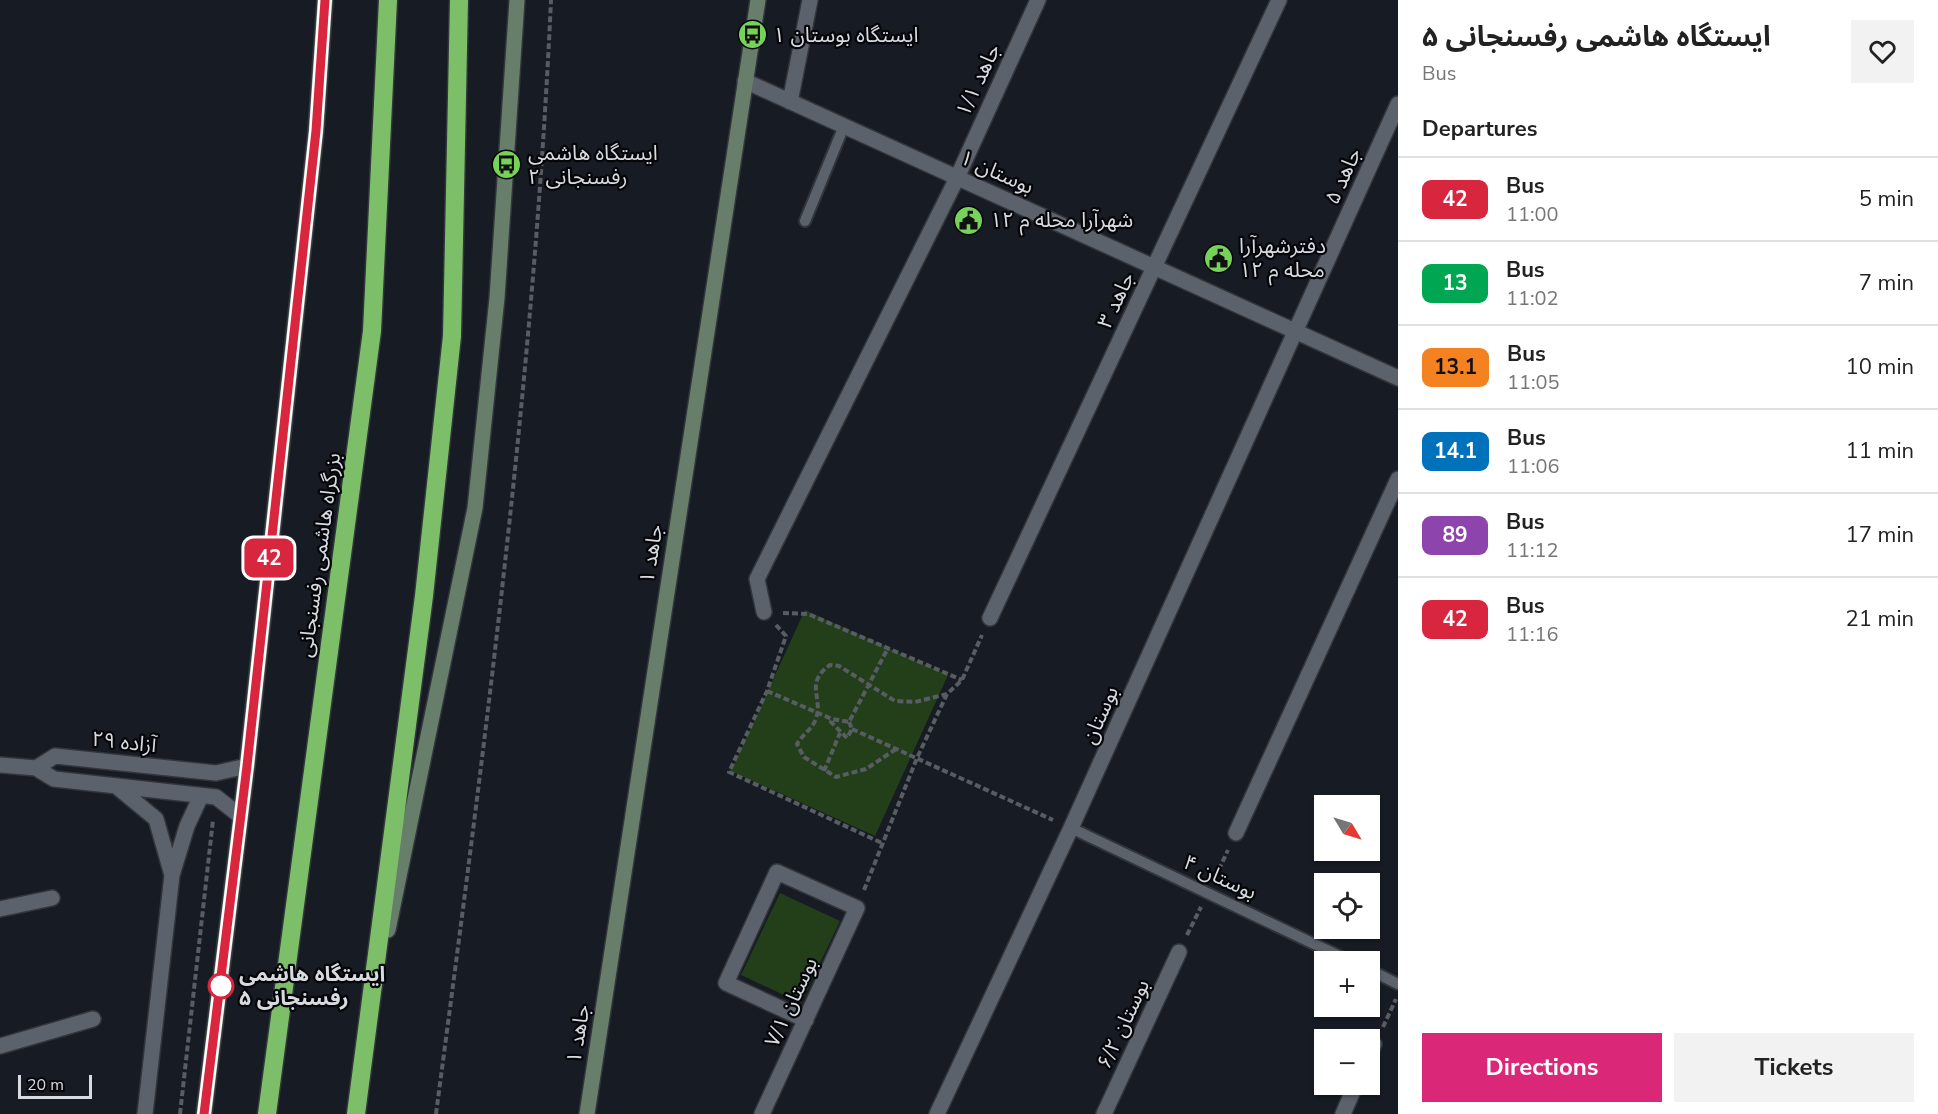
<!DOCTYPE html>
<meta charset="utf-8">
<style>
body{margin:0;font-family:"Nunito Sans","Noto Sans Arabic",sans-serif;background:#f2f2f2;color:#222;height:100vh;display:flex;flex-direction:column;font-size:22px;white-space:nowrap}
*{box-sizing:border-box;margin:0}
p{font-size:20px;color:#767676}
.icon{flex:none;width:33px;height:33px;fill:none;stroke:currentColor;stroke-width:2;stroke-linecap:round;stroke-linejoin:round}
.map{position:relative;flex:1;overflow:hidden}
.side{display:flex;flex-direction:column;background:#fff;width:540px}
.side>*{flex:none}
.badge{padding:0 12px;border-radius:9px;font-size:21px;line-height:39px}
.needle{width:39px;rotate:128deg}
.fabs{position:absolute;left:1314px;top:795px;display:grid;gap:12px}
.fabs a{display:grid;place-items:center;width:66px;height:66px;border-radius:0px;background:#fff;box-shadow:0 2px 4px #0004;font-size:30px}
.scale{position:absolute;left:18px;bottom:15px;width:74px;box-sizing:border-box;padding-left:6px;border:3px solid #d7dbe0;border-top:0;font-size:16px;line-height:21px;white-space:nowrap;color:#d7dbe0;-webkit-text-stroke:4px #050609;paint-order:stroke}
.map>.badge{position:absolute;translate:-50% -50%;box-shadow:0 0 0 3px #fff}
h2{padding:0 24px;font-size:22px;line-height:54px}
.round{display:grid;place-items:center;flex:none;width:63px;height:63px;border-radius:0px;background:#f2f2f2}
.summary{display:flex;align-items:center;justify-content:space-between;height:102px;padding:0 24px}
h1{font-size:28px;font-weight:700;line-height:45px}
.action{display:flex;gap:12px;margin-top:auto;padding:12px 24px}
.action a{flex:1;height:69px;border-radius:0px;background:#db2777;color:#fff;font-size:24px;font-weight:700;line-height:69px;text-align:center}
.action a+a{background:#f2f2f2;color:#222}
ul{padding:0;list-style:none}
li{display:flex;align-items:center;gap:18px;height:84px;padding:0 24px;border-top:2px solid #e0e0e0}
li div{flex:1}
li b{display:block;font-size:22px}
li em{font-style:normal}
li .badge{min-width:66px;font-weight:700;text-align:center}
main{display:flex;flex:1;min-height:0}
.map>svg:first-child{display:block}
</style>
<main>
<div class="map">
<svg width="1398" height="1114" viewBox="0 0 1398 1114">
<rect width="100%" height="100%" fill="#171b23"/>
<!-- green -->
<path fill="#233f1a" d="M805 610 948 675 875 836 731 771Z
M780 893 840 921 801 1003 741 975Z"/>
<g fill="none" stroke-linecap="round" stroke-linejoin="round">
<defs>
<path id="lane" d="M805 221 844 126
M1071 828 1352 962
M1370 970 1398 984"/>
<path id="street" d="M745 81 1398 378
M790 102 810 0
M764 612 757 579 957 178 1038 0
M990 618 1279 0
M0 765 36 768 55 756 216 773 247 766
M36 768 54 779 216 797 239 815
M116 786 156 819 172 875
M1236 833 1398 479
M0 909 52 898
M0 1046 93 1019
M1370 1055 1374 1044
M145 1114 172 875 187 826 201 796
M762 1114 857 908 777 872 726 983 806 1020
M937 1114 1071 828 1398 104
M1104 1114 1179 952
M1343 1114 1356 1084"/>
<path id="secondary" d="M388 930 475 508 497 298 517 0
M204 1114 247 766 316 131 325 0
M587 1114 758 0"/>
<path id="highway" d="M267 1114 372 331 388 0
M356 1114 424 596 452 336 459 0"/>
</defs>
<!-- lane casing -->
<use href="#lane" stroke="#32353b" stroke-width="14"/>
<!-- street casing -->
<use href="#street" stroke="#32353b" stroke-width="18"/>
<!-- secondary casing -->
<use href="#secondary" stroke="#32353b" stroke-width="18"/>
<!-- highway casing -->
<use href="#highway" stroke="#32353b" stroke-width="21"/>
<!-- path -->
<path stroke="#585c63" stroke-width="4" stroke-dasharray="6 3" stroke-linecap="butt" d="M783 613 808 614 962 680
M776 625 786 636 767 691 729 772 884 844
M767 691 832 719
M849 722 852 729 847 738 831 722 832 719 849 722 888 648
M852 729 1053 820
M896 749 866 769 836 777 804 757 797 744C802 735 811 730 815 721 825 698 803 684 830 665L839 666 895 701 915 702 947 694
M824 771 840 733
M1215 878 1228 850
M864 890 917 758 947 694 962 680 982 635
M1187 935 1201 907
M1383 1027 1396 999
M180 1114 213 820
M436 1114C485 744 534 373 551 0"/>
<!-- lane -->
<use href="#lane" stroke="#5c626b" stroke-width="10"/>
<!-- street -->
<use href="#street" stroke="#5c626b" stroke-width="15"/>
<!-- secondary -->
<use href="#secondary" stroke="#667e6a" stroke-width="15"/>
<!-- highway -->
<use href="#highway" stroke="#7dbf69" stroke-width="18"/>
</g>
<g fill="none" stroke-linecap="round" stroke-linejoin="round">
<defs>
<path id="line" d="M204 1114 247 766 316 131 325 0"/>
</defs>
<!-- line casing -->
<use href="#line" stroke="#fff" stroke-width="14"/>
<!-- line -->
<use href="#line" stroke="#d7263d" stroke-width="9"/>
</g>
<!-- icons -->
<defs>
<symbol id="bus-disc" viewBox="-11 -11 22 22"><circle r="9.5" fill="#77d259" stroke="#050609"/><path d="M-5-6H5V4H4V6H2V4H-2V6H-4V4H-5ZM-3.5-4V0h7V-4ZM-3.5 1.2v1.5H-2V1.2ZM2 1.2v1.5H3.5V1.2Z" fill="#111"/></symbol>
<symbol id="civic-disc" viewBox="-11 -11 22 22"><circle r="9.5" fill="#77d259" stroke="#050609"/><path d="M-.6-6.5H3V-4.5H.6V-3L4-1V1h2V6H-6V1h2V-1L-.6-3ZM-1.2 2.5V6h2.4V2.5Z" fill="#111"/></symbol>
</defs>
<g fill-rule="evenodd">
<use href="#bus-disc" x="736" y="18" width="33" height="33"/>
<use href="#bus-disc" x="490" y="148" width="33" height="33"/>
<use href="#civic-disc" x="952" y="204" width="33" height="33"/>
<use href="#civic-disc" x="1202" y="242" width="33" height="33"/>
</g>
<!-- markers -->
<circle fill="#fff" stroke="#d7263d" stroke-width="3" cx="221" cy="986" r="12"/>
<g text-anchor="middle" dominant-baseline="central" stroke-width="4.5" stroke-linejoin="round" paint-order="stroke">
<!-- poi labels -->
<g font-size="21" fill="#d7dbe0" stroke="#050609" text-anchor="start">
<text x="773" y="35">ایستگاه بوستان ۱</text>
<text x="528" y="153">ایستگاه هاشمی<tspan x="528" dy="24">رفسنجانی ۲</tspan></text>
<text x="990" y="220">شهرآرا محله م ۱۲</text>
<text x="1239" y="246">دفترشهرآرا<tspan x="1239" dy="24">محله م ۱۲</tspan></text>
</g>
<!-- street labels -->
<g font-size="21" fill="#d7dbe0" stroke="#050609">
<text transform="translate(978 80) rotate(-65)">جاهد ۱/۱</text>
<text transform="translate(997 172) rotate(24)">بوستان ۱</text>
<text transform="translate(1343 176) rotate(-66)">جاهد ۵</text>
<text transform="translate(1116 300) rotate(-65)">جاهد ۳</text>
<text transform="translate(651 554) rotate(-81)">جاهد ۱</text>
<text transform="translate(319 555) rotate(-82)">بزرگراه هاشمی رفسنجانی</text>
<text transform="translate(1100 715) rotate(-66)">بوستان</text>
<text transform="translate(124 742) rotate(6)">آزاده ۲۹</text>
<text transform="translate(1220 877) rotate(25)">بوستان ۴</text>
<text transform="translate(791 1002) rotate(-65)">بوستان ۷/۱</text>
<text transform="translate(1123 1024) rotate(-65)">بوستان ۶/۲</text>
<text transform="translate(578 1034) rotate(-81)">جاهد ۱</text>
</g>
<!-- stop labels -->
<g font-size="21" font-weight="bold" fill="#d7dbe0" stroke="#050609" text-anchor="start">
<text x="239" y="974">ایستگاه هاشمی<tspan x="239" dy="24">رفسنجانی ۵</tspan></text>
</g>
</g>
</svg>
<div class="fabs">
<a><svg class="needle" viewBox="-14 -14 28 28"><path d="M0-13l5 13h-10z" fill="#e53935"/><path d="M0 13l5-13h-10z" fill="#767676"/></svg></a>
<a><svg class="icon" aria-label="locate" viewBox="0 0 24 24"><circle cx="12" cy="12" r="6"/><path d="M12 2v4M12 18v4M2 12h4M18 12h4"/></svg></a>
<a>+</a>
<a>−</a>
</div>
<div class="scale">20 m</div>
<b class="badge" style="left:269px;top:558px;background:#d7263d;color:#fff">42</b>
</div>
<section class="side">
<div class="summary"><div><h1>ایستگاه هاشمی رفسنجانی ۵</h1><p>Bus</p></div><a class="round"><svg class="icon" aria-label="heart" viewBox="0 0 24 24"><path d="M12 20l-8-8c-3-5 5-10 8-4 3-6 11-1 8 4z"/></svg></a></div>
<h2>Departures</h2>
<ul>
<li><span class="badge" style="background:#d7263d;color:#fff">42</span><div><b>Bus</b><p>11:00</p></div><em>5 min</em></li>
<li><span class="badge" style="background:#00a651;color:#fff">13</span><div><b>Bus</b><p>11:02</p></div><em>7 min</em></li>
<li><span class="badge" style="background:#f58220;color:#111">13.1</span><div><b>Bus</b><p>11:05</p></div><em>10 min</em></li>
<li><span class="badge" style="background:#0072bc;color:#fff">14.1</span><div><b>Bus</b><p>11:06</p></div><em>11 min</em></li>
<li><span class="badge" style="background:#8e44ad;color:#fff">89</span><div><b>Bus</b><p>11:12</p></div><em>17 min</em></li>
<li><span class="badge" style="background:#d7263d;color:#fff">42</span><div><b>Bus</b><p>11:16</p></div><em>21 min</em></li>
</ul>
<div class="action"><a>Directions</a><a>Tickets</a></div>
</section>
</main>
